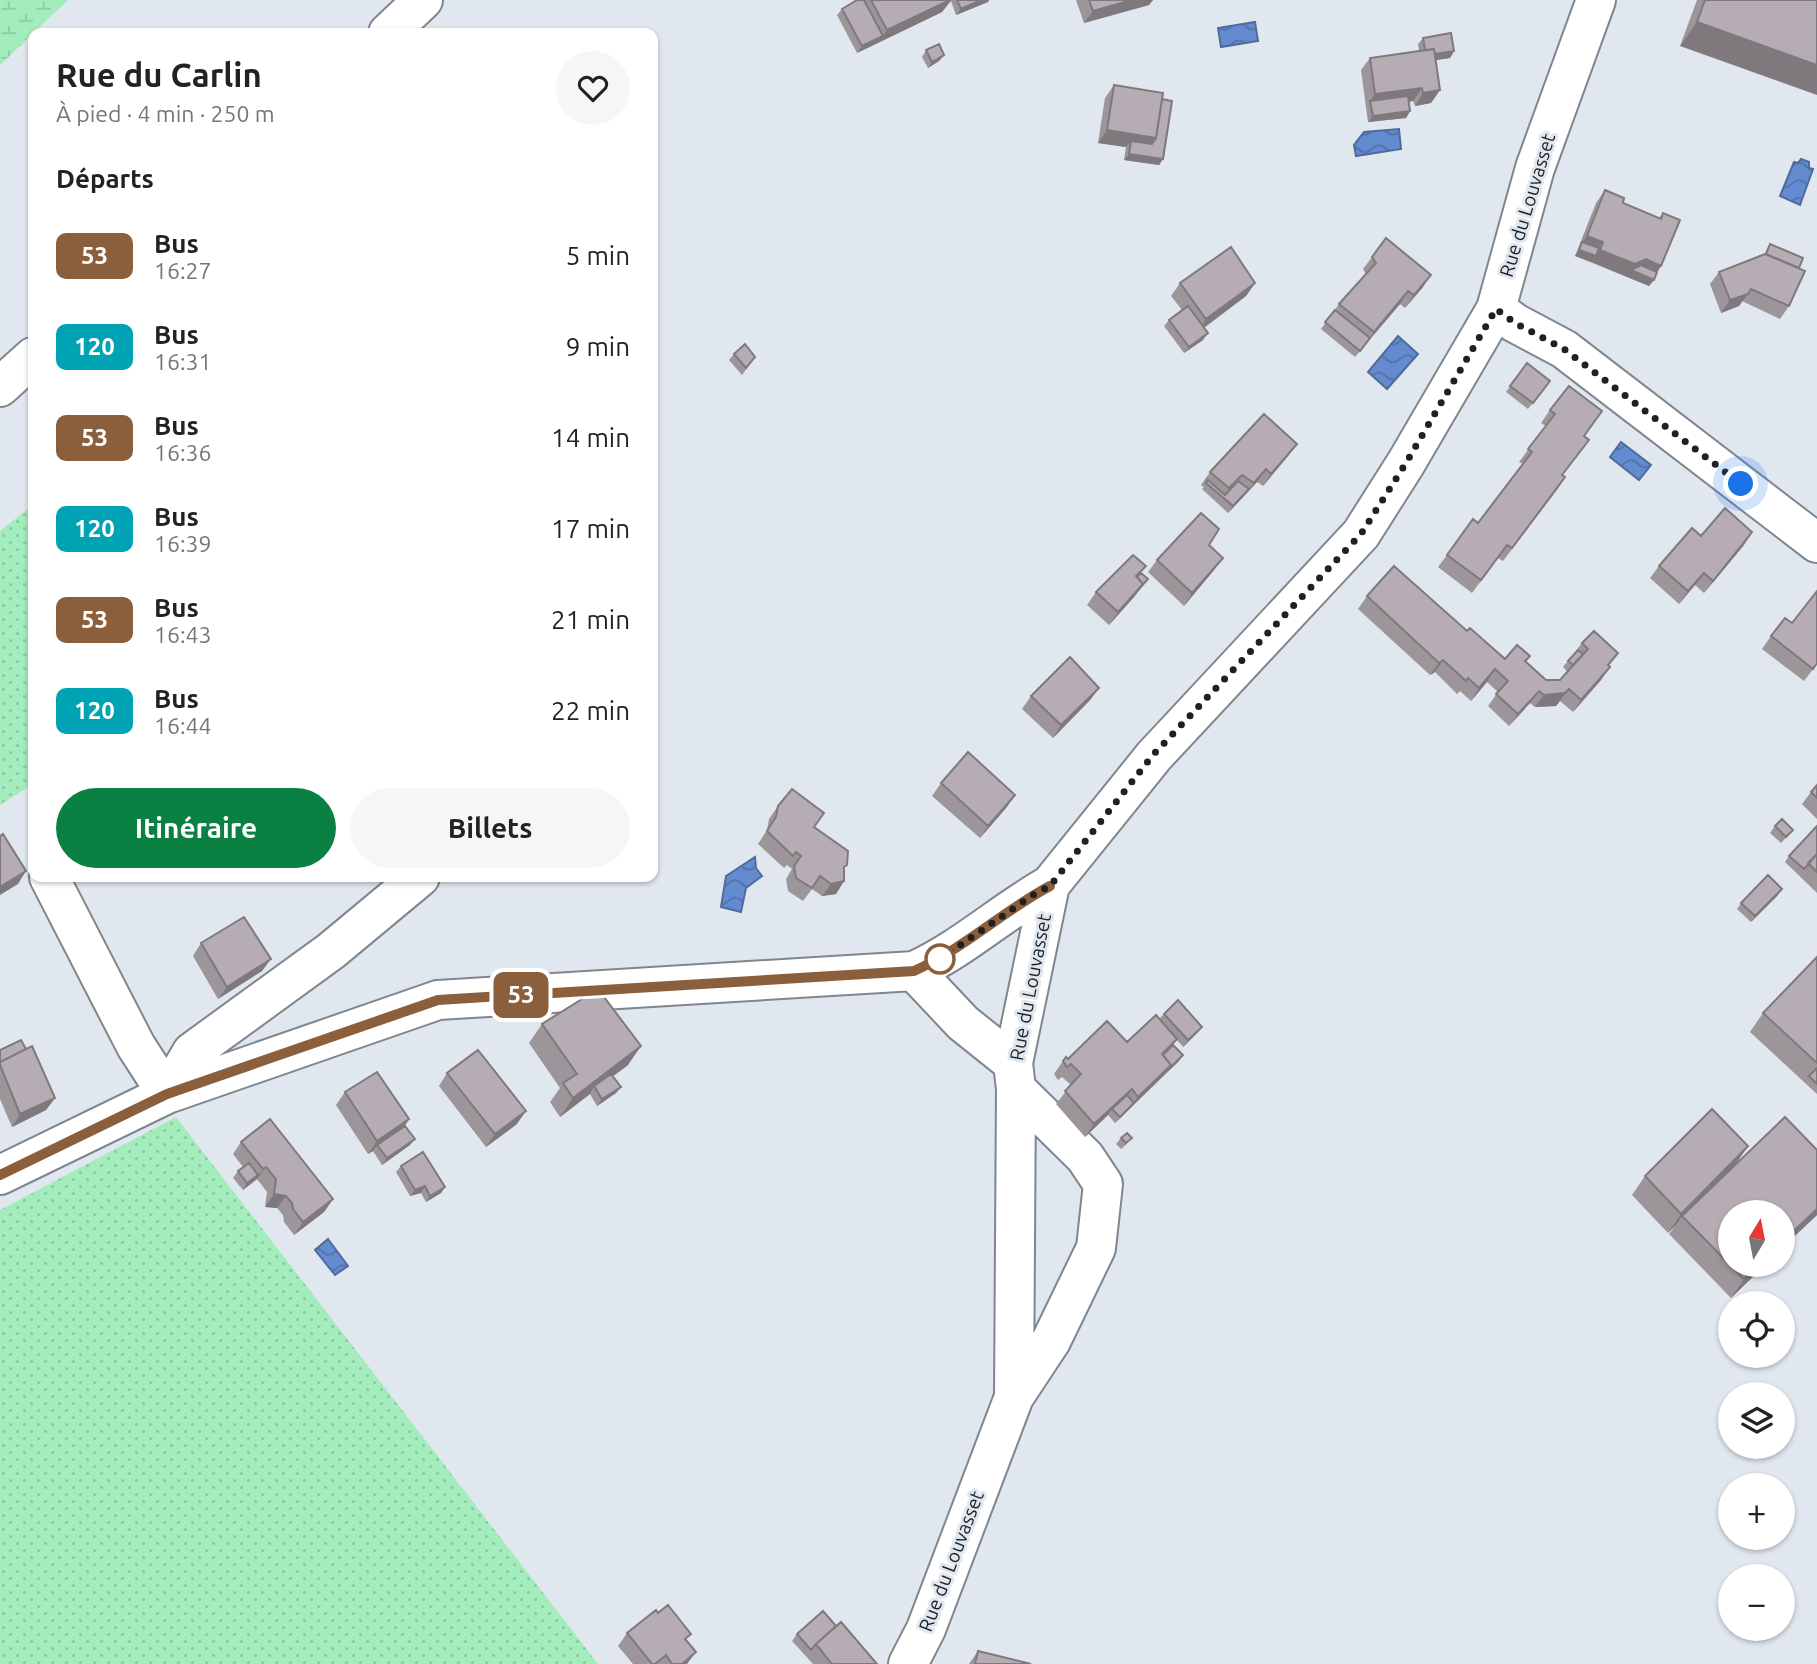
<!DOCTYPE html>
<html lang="fr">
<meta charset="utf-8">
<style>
body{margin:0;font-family:Ubuntu,sans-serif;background:#f6f6f6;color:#222;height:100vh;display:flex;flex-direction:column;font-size:26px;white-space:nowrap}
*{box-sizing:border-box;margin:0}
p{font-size:23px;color:#767676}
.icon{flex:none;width:38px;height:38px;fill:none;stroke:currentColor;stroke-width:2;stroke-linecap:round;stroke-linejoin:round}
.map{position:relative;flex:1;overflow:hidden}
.side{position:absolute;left:28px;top:28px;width:630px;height:854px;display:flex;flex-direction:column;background:#fff;border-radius:14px;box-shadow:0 2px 5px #0004}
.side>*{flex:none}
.badge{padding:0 14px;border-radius:10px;font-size:24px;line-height:46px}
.needle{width:46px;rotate:10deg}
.controls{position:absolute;left:1718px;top:1200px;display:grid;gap:14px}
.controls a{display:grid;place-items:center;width:77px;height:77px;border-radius:50%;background:#fff;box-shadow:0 2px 5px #0004;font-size:35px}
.you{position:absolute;width:35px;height:35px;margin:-18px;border:5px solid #fff;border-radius:50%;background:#1a73e8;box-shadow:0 0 0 10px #1a73e833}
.map>.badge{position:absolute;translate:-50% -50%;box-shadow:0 0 0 4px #fff}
h2{padding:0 28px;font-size:26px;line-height:63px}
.round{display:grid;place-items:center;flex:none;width:74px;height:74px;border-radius:37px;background:#f6f6f6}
.head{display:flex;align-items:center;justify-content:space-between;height:119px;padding:0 28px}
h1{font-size:33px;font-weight:700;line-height:52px}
.button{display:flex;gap:14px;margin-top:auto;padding:14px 28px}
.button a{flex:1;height:80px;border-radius:42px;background:#0b8043;color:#fff;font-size:28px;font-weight:700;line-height:80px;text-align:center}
.button a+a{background:#f6f6f6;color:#222}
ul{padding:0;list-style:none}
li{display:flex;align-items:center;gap:21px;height:91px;padding:0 28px}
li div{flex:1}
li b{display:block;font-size:26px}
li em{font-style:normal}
li .badge{min-width:77px;font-weight:700;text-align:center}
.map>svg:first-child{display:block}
</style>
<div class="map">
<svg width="1817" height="1664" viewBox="0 0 1817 1664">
<defs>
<pattern id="grass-dots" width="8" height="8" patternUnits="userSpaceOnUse" patternTransform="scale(1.75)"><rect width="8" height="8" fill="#a3ecbc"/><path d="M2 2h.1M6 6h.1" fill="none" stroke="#8ccaa1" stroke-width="1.8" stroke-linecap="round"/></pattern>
<pattern id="wetland-marsh" width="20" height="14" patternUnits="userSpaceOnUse" patternTransform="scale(1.75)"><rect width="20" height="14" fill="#a3ecbc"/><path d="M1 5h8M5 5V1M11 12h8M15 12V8" fill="none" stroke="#8ccaa1"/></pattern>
<pattern id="water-waves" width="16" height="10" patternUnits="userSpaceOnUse" patternTransform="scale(1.75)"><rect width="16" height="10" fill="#648bd0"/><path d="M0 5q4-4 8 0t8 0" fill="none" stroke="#5271a9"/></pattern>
</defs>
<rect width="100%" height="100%" fill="#e0e7ef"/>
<!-- grass -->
<path fill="url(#grass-dots)" d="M33 505V784L0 805V531Z
M176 1117 598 1664H0V1210Z"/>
<!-- wetland -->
<path fill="url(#wetland-marsh)" d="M0 0H68L0 65Z"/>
<!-- water -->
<path fill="url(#water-waves)" stroke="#4f6b9c" stroke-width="2" d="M1255 22 1258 41 1221 47 1218 28Z
M1399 129 1401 149 1356 156 1354 145 1364 132Z
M1801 159 1809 162V168L1813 169 1800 205 1780 196 1794 162 1798 163Z
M1398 336 1418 354 1387 389 1368 372Z
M1621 442 1651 465 1639 480 1610 457Z
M755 857 756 868 762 876 746 888 741 912 721 907 726 876Z
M328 1239 348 1266 335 1275 315 1250Z"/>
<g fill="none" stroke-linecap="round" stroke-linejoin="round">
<defs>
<path id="minor" d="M1496 309 1515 323 1564 349 1817 543
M49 877 136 1046 167 1094 192 1052 331 951 420 877
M914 971 963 1023 1013 1063
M0 1175 167 1094 438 1000 914 971C963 949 1003 911 1050 885
M1014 1397 1051 1341 1096 1248 1103 1184 1085 1157 1016 1089
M908 1664 926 1629 1014 1397 1016 1089 1013 1063 1050 885 1154 756 1361 534 1406 463 1496 309 1535 168 1596 0"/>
<path id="major" d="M388 33 423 0
M0 387 33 357"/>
</defs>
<!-- minor casing -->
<use href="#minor" stroke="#7f868d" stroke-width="42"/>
<!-- major casing -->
<use href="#major" stroke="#7f868d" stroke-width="42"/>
<!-- minor -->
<use href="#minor" stroke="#fff" stroke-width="38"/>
<!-- major -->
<use href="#major" stroke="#fff" stroke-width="38"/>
</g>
<!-- wall -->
<path fill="#9c959a" d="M857 0H989L988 2 956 15 951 1 942 12 857 53 837 15 842 9Z
M1076 0H1153L1149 5 1084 23Z
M1697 0H1817L1680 46Z
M1423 38 1454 51 1450 58 1436 60 1440 90 1431 103 1415 106 1413 101 1409 102 1410 111 1406 118 1368 122 1361 70 1370 58 1419 51 1418 44Z
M926 50 944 55 939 61 928 68 922 57Z
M1114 85 1163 159 1159 165 1124 160 1126 147 1098 143 1105 98Z
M1605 190 1623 203 1659 218 1663 213 1661 266 1649 286 1575 256 1596 203Z
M1770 244 1799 268 1789 306 1780 319 1742 301 1739 306 1721 313 1710 284 1719 272 1764 255Z
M1372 257 1423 287 1405 308 1400 304 1355 357 1321 329 1339 304 1366 274 1363 269Z
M1180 283H1255L1246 296 1204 328 1203 340 1184 353 1164 326 1169 320 1182 310 1171 296Z
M734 354 755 357 742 375 729 360Z
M1527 363 1550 381 1528 409 1506 392Z
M1550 410 1584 436 1580 452 1562 475 1565 477 1557 490 1503 561 1498 558 1472 593 1438 567 1447 555 1478 523 1523 464 1519 462 1546 426 1541 423Z
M1288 456 1263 486 1257 482 1228 513 1202 489 1204 487 1201 485 1210 472Z
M1744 545 1704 593 1695 585 1679 604 1650 578 1659 566Z
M1157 560 1214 570 1184 606 1148 572Z
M1141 573 1148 579 1134 597 1109 625 1087 605 1096 592Z
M1817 591V664L1804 681 1762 649 1771 636 1792 623Z
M1367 596 1467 631 1505 659 1530 656 1526 662 1546 680H1560L1567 671 1563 667 1582 643 1609 666 1601 680 1573 712 1560 701 1556 706 1535 707 1530 703 1509 726 1488 706 1498 692 1487 682 1471 701 1460 691 1457 694 1435 672 1430 675 1358 609Z
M1099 688 1090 700 1053 738 1022 709 1031 696Z
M941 783 1015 795 1006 808 980 838 932 796Z
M1817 785V819L1802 804 1811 792Z
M778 806 814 827 844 870V881L836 894 822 896 812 889 803 901 788 891 786 879 792 869 787 865 784 868 758 844 767 830 769 819Z
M1775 826 1793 830 1781 843 1770 833Z
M1817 826V893L1785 862 1789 856Z
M1782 889 1777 896 1751 922 1737 909 1741 903Z
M201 943 262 971 218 999 193 956Z
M1817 957V1094L1750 1032 1763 1013Z
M1164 1014 1202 1027 1197 1033 1183 1047 1177 1040 1173 1045 1183 1055 1178 1062 1115 1123 1108 1115 1085 1137 1056 1104 1071 1085 1062 1077 1058 1080 1054 1074 1063 1061 1127 1042 1159 1019Z
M542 1024 628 1065 613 1076 621 1087 616 1093 597 1106 590 1094 560 1117 550 1102 560 1088 529 1043Z
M0 1050 55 1098 46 1110 12 1127 0 1099Z
M447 1073 517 1124 486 1147 439 1086Z
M345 1092 409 1119 405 1126 410 1145 382 1165 373 1151 368 1154 336 1105Z
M1121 1138 1127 1144 1121 1149 1116 1144Z
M241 1142 333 1199 324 1212 294 1235 284 1222 283 1215 277 1208 265 1207 267 1192 257 1179 243 1190 233 1178 238 1171 243 1167 233 1154Z
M1748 1146 1735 1165 1817 1150V1215L1783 1247V1213L1731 1265H1765L1731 1298 1669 1234 1677 1224 1668 1233 1632 1195 1645 1176Z
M401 1166 445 1187 441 1193 426 1202 421 1193 410 1196 396 1172Z
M658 1613 687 1664H633L618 1646 627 1633Z
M836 1626 877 1664H813L792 1641 797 1634Z
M978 1651 1031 1664H969Z"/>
<!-- shaded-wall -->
<path fill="#7f797d" d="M951 0 942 12 857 53 862 46 883 36 887 30Z
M981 0H989L988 2 956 15 961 9Z
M1132 0H1153L1149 5 1084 23 1093 11Z
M1697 22 1817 65V95L1680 46Z
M1454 51 1450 58 1421 62 1425 55Z
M944 55 939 61 928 68 932 62Z
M1422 88 1413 101 1371 106 1370 101 1375 94Z
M1440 90 1431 103 1415 106 1423 93Z
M1410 111 1406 118 1368 122 1373 116Z
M1107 130 1156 138 1147 151 1131 141 1126 147 1098 143Z
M1129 154 1163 159 1159 165 1124 160Z
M1587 236 1603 242 1594 255 1582 242Z
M1579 250 1596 256 1592 262 1575 256Z
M1600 250 1646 259 1661 266 1653 278 1654 280 1649 286 1592 262Z
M1431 275 1423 287 1405 308 1414 295Z
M1255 283 1246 296 1198 332 1206 319Z
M1408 291 1400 304 1365 345 1374 332Z
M1748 294 1739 306 1721 313 1730 300Z
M1208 333 1203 340 1184 353 1189 347Z
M1297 444 1288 456 1263 486 1271 474Z
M1266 469 1257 482 1245 495 1254 483Z
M1249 489 1245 495 1228 513 1233 506Z
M1752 532 1744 545 1704 593 1713 581Z
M1223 558 1214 570 1184 606 1192 593Z
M1704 573 1695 585 1679 604 1688 591Z
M1148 579 1134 597 1109 625 1118 612Z
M1443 660 1435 672 1430 675 1439 663Z
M1610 667 1601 680 1573 712 1581 700Z
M1495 669 1487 682 1471 701 1479 688Z
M1099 688 1090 700 1053 738 1061 725Z
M1569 689 1556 706 1535 707 1544 695Z
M1539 691 1530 703 1509 726 1518 714Z
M1015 795 1006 808 980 838 988 826Z
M26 871 18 884 0 895V887Z
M844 881 836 894 822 896 831 884Z
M1782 889 1777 896 1751 922 1755 916Z
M271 959 262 971 218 999 227 987Z
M1202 1027 1197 1033 1183 1047 1188 1040Z
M641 1046 628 1065 596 1089 594 1086 590 1094 560 1117 573 1098Z
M1183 1055 1178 1062 1162 1077 1167 1071Z
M1171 1065 1162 1077 1115 1123 1138 1097Z
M621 1087 616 1093 597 1106 602 1099Z
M1132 1089 1123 1102 1112 1109 1108 1115 1085 1137 1094 1124Z
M55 1098 46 1110 12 1127 20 1114Z
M526 1111 517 1124 486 1147 495 1134Z
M409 1119 400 1132 377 1145 373 1151 368 1154 377 1141Z
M415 1139 410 1145 382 1165 387 1158Z
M1748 1146 1735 1165 1682 1216 1677 1224 1668 1233 1681 1214Z
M266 1167 257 1179 243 1190 247 1183 258 1175Z
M425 1186 421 1193 410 1196 415 1190Z
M445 1187 441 1193 426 1202 430 1196Z
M274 1194 286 1196 277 1208 265 1207Z
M333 1199 324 1212 294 1235 303 1222Z
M1817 1209V1215L1783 1247V1241Z
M1758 1265H1765L1731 1298 1744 1279Z
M696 1652 687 1664H682Z"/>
<!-- building -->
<path fill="#b5adb3" stroke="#7f797d" stroke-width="2" d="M857 0H864L883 36 862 46 842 9Z
M871 0H950L887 30Z
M957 0H981L961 9Z
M1089 0H1132L1093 11Z
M1705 0H1817V65L1697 22Z
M1451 33 1454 51 1435 54 1434 49 1425 50 1423 38Z
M939 44 944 55 932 62 926 50Z
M1434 49 1440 90 1423 93 1422 88 1375 94 1370 58Z
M1114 85 1163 93 1156 138 1107 130Z
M1408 96 1410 111 1373 116 1370 101Z
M1162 99 1172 101 1163 159 1129 154 1131 141 1152 144 1156 138Z
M1605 190 1624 198 1623 203 1661 219 1663 213 1680 220 1661 266 1646 259 1635 264 1600 250 1603 242 1587 236Z
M1386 238 1431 275 1414 295 1408 291 1374 332 1339 304 1376 263 1372 257Z
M1582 242 1599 248 1596 256 1579 250Z
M1770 244 1803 258 1799 268 1766 254Z
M1231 247 1255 283 1206 319 1180 283Z
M1765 254 1805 271 1789 306 1751 289 1748 294 1730 300 1719 272Z
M1641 265 1657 272 1654 280 1631 270Z
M1188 306 1208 333 1189 347 1169 320Z
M1335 310 1370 338 1360 351 1325 322Z
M745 344 755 357 746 368 734 354Z
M1527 363 1550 381 1533 403 1510 386Z
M1569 386 1602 411 1584 436 1589 440 1562 475 1565 477 1512 548 1507 545 1481 580 1447 555 1473 519 1478 523 1532 452 1528 449 1555 414 1550 410Z
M1264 414 1297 444 1271 474 1266 469 1254 483 1242 475 1229 488 1210 472Z
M1208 480 1225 495 1238 481 1249 489 1233 506 1206 483Z
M1725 508 1752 532 1713 581 1704 573 1688 591 1659 566 1692 528 1701 536Z
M1201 513 1219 529 1209 545 1223 558 1192 593 1157 560Z
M1133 555 1146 566 1136 576 1143 584 1118 612 1096 592Z
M1394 566 1467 631 1470 628 1505 659 1517 645 1530 656 1525 661 1546 680H1560L1588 649 1582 643 1594 631 1618 653 1608 665 1610 667 1581 700 1569 689 1565 693 1544 695 1539 691 1518 714 1496 694 1508 681 1495 669 1479 688 1468 678 1466 681 1443 660 1439 663 1367 596Z
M1141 573 1148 579 1138 590 1143 584 1137 577Z
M1817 591V663L1813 669 1771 636 1785 618 1792 623Z
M1578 650 1583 654 1573 665 1568 661Z
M1070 657 1099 688 1061 725 1031 696Z
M968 752 1015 795 988 826 941 783Z
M1817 785V798L1811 792Z
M792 789 824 813 814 827 848 851 847 865 844 867V881L831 884 820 876 812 888 796 878 794 866 801 856 796 852 793 856 767 831 776 817 778 806Z
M1782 819 1793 830 1786 837 1775 826Z
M1817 826V854L1804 869 1789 856Z
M3 834 26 871 0 887V836Z
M1817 854V872L1808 863Z
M1768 875 1782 889 1755 916 1741 903Z
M244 917 271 959 227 987 201 943Z
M1817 957V1063L1763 1013Z
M598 989 641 1046 573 1098 563 1083 577 1074 542 1024Z
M1178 1000 1202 1027 1188 1040 1164 1014Z
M1156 1015 1177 1039 1162 1054 1171 1065 1138 1097 1132 1089 1094 1124 1065 1091 1081 1074 1071 1064 1067 1067 1063 1061 1066 1057 1068 1059 1107 1021 1127 1042Z
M21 1040 26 1049 0 1062V1050Z
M1173 1045 1183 1055 1167 1071 1171 1065 1163 1055Z
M32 1046 55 1098 20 1114 0 1065V1062Z
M478 1050 526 1111 495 1134 447 1073Z
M1817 1068V1084L1809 1076Z
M377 1072 409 1119 377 1141 345 1092Z
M611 1074 621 1087 602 1099 594 1086Z
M1127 1095 1134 1103 1120 1117 1112 1109Z
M1712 1109 1748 1146 1681 1214 1645 1176Z
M1785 1117 1817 1150V1209L1783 1241V1213H1731V1265H1758L1744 1279 1682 1216Z
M270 1119 333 1199 303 1222 293 1209 292 1203 286 1196 274 1194 276 1179 266 1167 263 1169 241 1142Z
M405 1126 415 1139 387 1158 377 1145Z
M1127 1133 1132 1138 1126 1143 1121 1138Z
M423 1152 445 1187 430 1196 425 1186 415 1190 401 1166Z
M249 1163 258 1175 247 1183 238 1171Z
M668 1605 691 1634 685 1639 696 1652 682 1664H672L666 1655 655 1664H652L627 1633 656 1610 658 1613Z
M823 1611 836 1626 816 1644 811 1650 797 1634Z
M841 1622 877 1664H832L816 1644Z
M978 1651 1031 1664H975Z"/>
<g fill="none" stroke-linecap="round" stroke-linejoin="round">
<defs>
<path id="line" d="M0 1175 167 1094 438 1000 914 971C963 949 1003 911 1050 886"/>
</defs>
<!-- line casing -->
<use href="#line" stroke="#fff" stroke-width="16"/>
<!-- line -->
<use href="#line" stroke="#8b5e3c" stroke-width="10"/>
<!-- walk -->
<path stroke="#1e2124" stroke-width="7" stroke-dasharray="0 12.6" d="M940 959 1033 895 1050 886 1153 755 1361 534 1406 463 1496 309 1515 323 1564 349 1741 484"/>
</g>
<!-- markers -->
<circle fill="#fff" stroke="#8b5e3c" stroke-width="3.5" cx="940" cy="959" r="14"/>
<g text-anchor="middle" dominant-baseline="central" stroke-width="6" stroke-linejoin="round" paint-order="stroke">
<!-- street labels -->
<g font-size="19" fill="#1e2124" stroke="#e0e7ef">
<text transform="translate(1527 205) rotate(-73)">Rue du Louvasset</text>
<text transform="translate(1030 987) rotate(-79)">Rue du Louvasset</text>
<text transform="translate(951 1561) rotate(-69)">Rue du Louvasset</text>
</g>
</g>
</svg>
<div class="controls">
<a><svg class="needle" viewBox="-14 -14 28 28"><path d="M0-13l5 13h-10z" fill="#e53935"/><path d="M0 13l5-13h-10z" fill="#767676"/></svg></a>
<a><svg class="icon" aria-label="locate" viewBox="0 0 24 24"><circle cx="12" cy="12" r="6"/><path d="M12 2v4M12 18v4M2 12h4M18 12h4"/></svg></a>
<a><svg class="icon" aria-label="layers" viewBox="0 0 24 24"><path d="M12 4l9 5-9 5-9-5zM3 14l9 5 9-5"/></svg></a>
<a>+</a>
<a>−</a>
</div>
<div class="you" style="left:1741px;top:484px"></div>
<b class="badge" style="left:521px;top:995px;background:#8b5e3c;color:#fff">53</b>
<section class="side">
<div class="head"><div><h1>Rue du Carlin</h1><p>À pied · 4 min · 250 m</p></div><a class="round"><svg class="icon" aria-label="heart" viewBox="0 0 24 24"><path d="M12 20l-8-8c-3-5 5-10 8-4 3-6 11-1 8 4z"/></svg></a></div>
<h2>Départs</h2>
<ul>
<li><span class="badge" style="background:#8b5e3c;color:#fff">53</span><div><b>Bus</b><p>16:27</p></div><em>5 min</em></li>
<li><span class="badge" style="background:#00a3b4;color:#fff">120</span><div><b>Bus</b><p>16:31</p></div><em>9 min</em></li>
<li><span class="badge" style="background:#8b5e3c;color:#fff">53</span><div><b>Bus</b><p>16:36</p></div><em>14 min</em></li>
<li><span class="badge" style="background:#00a3b4;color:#fff">120</span><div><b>Bus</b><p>16:39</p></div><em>17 min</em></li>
<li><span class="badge" style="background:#8b5e3c;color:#fff">53</span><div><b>Bus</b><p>16:43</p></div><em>21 min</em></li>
<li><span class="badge" style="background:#00a3b4;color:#fff">120</span><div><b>Bus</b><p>16:44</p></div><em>22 min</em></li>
</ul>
<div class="button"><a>Itinéraire</a><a>Billets</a></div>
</section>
</div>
